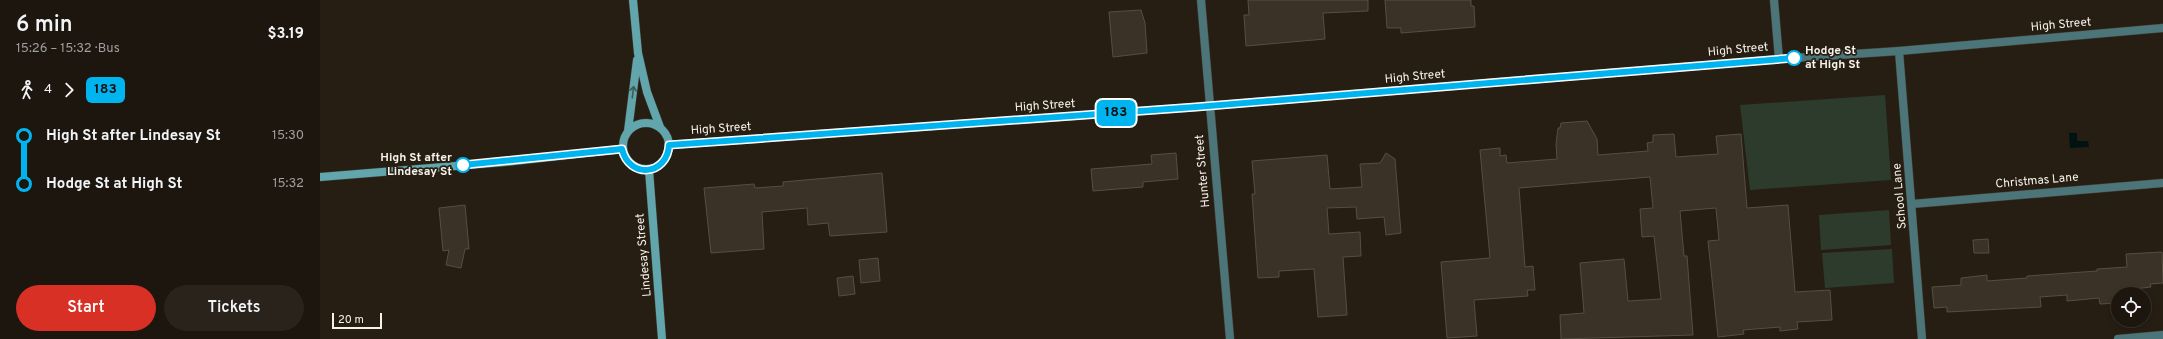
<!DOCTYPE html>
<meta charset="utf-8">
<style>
body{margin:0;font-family:Overpass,sans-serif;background:#29231c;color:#f1f3f6;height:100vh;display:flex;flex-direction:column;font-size:15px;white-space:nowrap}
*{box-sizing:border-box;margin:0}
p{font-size:13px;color:#a09f9e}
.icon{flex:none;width:22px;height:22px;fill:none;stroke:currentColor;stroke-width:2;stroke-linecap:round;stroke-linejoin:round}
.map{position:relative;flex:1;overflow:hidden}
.panel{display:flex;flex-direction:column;background:#1c160e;width:320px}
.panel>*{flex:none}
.badge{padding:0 8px;border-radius:6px;font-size:14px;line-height:26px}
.tools{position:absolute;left:1791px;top:287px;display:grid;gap:8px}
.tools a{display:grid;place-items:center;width:40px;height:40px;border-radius:50%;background:#1c160e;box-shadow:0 2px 6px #0003,0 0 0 1px #3a352e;font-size:20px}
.scale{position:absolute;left:12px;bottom:10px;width:50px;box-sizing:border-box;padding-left:4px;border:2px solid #f6f1e9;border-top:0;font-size:11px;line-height:14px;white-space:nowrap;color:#f6f1e9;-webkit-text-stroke:3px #261e13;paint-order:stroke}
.map>.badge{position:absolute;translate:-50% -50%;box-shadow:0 0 0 2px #fff}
.legs{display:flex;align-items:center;gap:6px;height:44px;padding:0 16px;font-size:13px}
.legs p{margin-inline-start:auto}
.summary{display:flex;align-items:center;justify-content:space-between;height:68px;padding:0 16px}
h1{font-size:22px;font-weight:600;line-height:30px}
.button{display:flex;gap:8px;margin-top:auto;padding:8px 16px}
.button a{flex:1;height:46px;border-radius:24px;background:#d93025;color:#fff;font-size:16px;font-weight:600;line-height:46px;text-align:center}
.button a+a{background:#29231c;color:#f1f3f6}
ul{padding:0 16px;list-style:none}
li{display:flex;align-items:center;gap:14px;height:48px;font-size:15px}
li i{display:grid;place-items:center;width:6px;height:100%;margin:0 5px;background:currentColor}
li i::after{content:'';width:10px;height:10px;margin:-5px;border:3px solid;border-radius:50%;background:#1c160e}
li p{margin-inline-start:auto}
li:first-child i{background:linear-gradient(#0000 50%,currentColor 0)}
li:last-child i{background:linear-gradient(currentColor 50%,#0000 0)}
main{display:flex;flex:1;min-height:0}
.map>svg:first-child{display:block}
</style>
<main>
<section class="panel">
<div class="summary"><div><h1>6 min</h1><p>15:26 – 15:32 · Bus</p></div><b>$3.19</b></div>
<div class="legs"><svg class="icon" aria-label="walk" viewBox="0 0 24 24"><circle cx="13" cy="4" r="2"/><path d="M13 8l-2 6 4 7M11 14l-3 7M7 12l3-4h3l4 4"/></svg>4<svg class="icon" aria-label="forward" viewBox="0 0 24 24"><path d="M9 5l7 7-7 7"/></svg><b class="badge" style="background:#00b5ef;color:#111">183</b></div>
<ul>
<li><i style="color:#00b5ef"></i><b>High St after Lindesay St</b><p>15:30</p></li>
<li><i style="color:#00b5ef"></i><b>Hodge St at High St</b><p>15:32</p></li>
</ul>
<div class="button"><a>Start</a><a>Tickets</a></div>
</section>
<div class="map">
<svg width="1843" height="339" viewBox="0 0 1843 339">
<rect width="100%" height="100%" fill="#261e13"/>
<!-- green -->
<path fill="#2d3b2d" d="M1565 95 1571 180 1430 190 1420 105Z
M1569 210 1571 245 1501 250 1499 215Z
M1572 249 1574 283 1505 288 1502 253Z"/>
<!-- water -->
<path fill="#011212" d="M1749 133H1757V141H1768L1769 147 1750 148Z"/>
<!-- building -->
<path fill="#3a3226" stroke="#574e42" d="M928 0H1048V11L1003 13 1005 39 926 46 924 15H929Z
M1065 0H1151V6H1154L1155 27 1081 33V28H1067Z
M821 10 825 23 827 53 793 57 789 12Z
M1267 121 1277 139 1278 155 1328 151 1327 143 1333 142V135L1354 134 1356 157 1398 154 1396 136 1421 134 1427 208 1468 205 1475 292 1510 290 1512 320 1477 322 1478 329 1460 331V327L1423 330 1424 334 1398 337 1388 241 1399 240 1396 208 1360 211 1364 256H1367L1373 335 1241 339 1240 315 1264 313 1260 263 1304 259 1308 301 1341 299 1334 236 1322 237 1320 209 1333 208 1330 177 1199 188 1205 267 1213 266 1215 290H1207L1208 296 1154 300 1157 336 1127 338 1121 262 1170 258 1160 150 1180 148V156L1186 155 1187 163 1237 159 1236 144 1238 128H1240L1241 123Z
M856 153 858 179 823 182V187L773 191 771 169 832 164 831 155Z
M1066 153 1075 159 1081 233 1066 235 1064 217 1037 219 1036 207 1007 208 1009 234 1040 232 1041 256 1023 257 1027 315 998 317 994 269 959 271V277L938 278 932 194H935L932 161 1007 155 1010 189 1042 187 1040 164 1060 163Z
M562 173 567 232 510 236 508 223 488 225 487 208 442 212 444 249 391 253 384 188 434 184 435 188 463 186V182Z
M145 205 149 249H145L141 268 126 265 129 250 123 251 119 208Z
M1668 239 1669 253H1654L1653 240Z
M1842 252 1843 283 1830 284 1831 287 1805 290V294H1798V303L1780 304 1779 298 1747 301V295L1720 297 1721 307 1627 312V307L1614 308 1612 287 1641 285V278L1667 275V281L1707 278V276L1777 271V269L1807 267 1806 254Z
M558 258 560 281 541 283 539 260Z
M533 276 535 294 519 296 517 278Z"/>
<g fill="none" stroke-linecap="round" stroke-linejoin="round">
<defs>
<path id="lane" d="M1579 51 1602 339
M1592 204 1843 183"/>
<path id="street" d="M881 0 910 339
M1454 0 1459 59
M349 145 851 109 1459 59 1579 51 1843 28
M1798 339 1843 335"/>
<path id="secondary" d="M313 0 318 53 327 92 340 127
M303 146a23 23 0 1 1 46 0a23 23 0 1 1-46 0Z
M308 131 317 60
M329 170 342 339
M0 177 185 162 302 149"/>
</defs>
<!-- lane casing -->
<use href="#lane" stroke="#433c31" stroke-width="9"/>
<!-- street casing -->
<use href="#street" stroke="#433c31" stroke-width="9"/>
<!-- secondary casing -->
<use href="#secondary" stroke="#433c31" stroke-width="9"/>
<!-- lane -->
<use href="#lane" stroke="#4b7579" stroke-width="8"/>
<!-- street -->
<use href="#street" stroke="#4b7579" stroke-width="8"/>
<!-- secondary -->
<use href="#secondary" stroke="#60a6ac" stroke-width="8"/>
</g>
<!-- one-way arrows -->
<defs><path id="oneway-shaft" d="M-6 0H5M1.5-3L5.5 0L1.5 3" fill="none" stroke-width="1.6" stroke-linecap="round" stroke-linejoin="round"/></defs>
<use stroke="#405b58" href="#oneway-shaft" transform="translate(313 92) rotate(-83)"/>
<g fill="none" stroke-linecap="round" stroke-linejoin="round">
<defs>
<path id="line-1" d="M143 165 302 149C309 179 347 176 349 145L876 107 1474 58"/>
</defs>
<!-- line-1 casing -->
<use href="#line-1" stroke="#fff" stroke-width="9"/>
<!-- line-1 -->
<use href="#line-1" stroke="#00b5ef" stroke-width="6"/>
</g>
<!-- markers -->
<g fill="#fff" stroke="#00b5ef" stroke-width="2">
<circle cx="1474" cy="58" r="7"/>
<circle cx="143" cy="165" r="7"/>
</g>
<g text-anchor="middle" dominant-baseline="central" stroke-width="3.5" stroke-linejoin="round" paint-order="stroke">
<!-- street labels -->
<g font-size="12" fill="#f6f1e9" stroke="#261e13">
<text transform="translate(1741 25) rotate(-5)">High Street</text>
<text transform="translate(1418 50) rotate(-5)">High Street</text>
<text transform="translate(1095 77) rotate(-5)">High Street</text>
<text transform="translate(725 106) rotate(-4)">High Street</text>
<text transform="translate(401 129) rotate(-4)">High Street</text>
<text transform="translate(883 171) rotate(-95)">Hunter Street</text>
<text transform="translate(1717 181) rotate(-5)">Christmas Lane</text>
<text transform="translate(1580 196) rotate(-95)">School Lane</text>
<text transform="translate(324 255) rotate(-95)">Lindesay Street</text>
</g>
<!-- stop labels -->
<g font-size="12" font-weight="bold" fill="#f6f1e9" stroke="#261e13" text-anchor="start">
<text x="1485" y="51">Hodge St<tspan x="1485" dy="14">at High St</tspan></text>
<text x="132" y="158" text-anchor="end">High St after<tspan x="132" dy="14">Lindesay St</tspan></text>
</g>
</g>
</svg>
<div class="tools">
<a><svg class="icon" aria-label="locate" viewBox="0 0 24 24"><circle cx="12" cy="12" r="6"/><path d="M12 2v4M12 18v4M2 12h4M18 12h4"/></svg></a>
</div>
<div class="scale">20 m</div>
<b class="badge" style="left:796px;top:113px;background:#00b5ef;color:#111">183</b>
</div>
</main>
